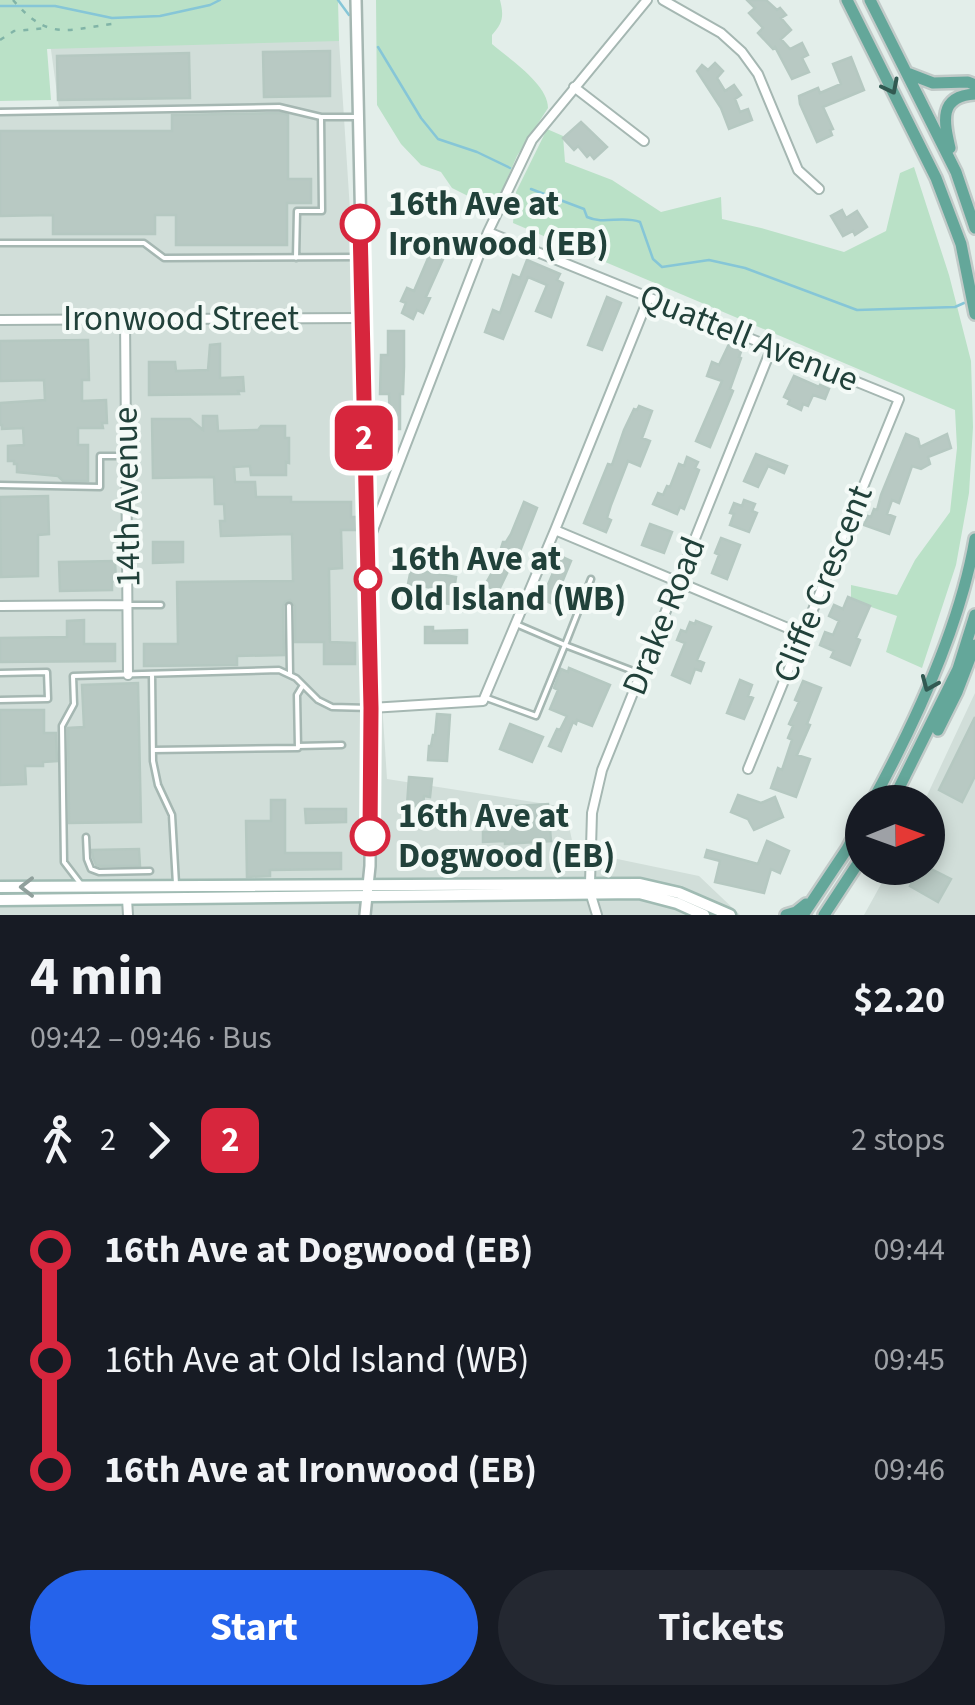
<!DOCTYPE html>
<meta charset="utf-8">
<style>
body{margin:0;font-family:"Source Sans 3",sans-serif;background:#242831;color:#f1f3f6;height:100vh;display:flex;flex-direction:column;font-size:38px;white-space:nowrap}
*{box-sizing:border-box;margin:0}
p{font-size:32px;color:#9ea1a6}
.icon{flex:none;width:55px;height:55px;fill:none;stroke:currentColor;stroke-width:2;stroke-linecap:round;stroke-linejoin:round}
.map{position:relative;height:915px;overflow:hidden}
.sheet{display:flex;flex-direction:column;background:#171b24;flex:1}
.sheet>*{flex:none}
.badge{padding:0 20px;border-radius:15px;font-size:35px;line-height:65px}
.needle{width:65px;rotate:89deg}
.tools{position:absolute;left:845px;top:785px;display:grid;gap:20px}
.tools a{display:grid;place-items:center;width:100px;height:100px;border-radius:50%;background:#171b24;box-shadow:0 5px 15px #0003;font-size:50px}
.map>.badge{position:absolute;translate:-50% -50%;box-shadow:0 0 0 5px #fff}
.legs{display:flex;align-items:center;gap:15px;height:110px;padding:0 30px;font-size:32px}
.legs p{margin-inline-start:auto}
.overview{display:flex;align-items:center;justify-content:space-between;height:170px;padding:0 30px}
h1{font-size:55px;font-weight:700;line-height:75px}
.action{display:flex;gap:20px;margin-top:auto;padding:20px 30px}
.action a{flex:1;height:115px;border-radius:60px;background:#2563eb;color:#fff;font-size:40px;font-weight:700;line-height:115px;text-align:center}
.action a+a{background:#242831;color:#f1f3f6}
ul{padding:0 30px;list-style:none}
li{display:flex;align-items:center;gap:35px;height:110px;font-size:38px}
li i{display:grid;place-items:center;width:15px;height:100%;margin:0 12px;background:currentColor}
li i::after{content:'';width:25px;height:25px;margin:-12px;border:8px solid;border-radius:50%;background:#171b24}
li p{margin-inline-start:auto}
li:first-child i{background:linear-gradient(#0000 50%,currentColor 0)}
li:last-child i{background:linear-gradient(currentColor 50%,#0000 0)}
.map>svg:first-child{display:block}
</style>
<div class="map">
<svg width="975" height="915" viewBox="0 0 975 915">
<rect width="100%" height="100%" fill="#e3eeea"/>
<!-- built -->
<path fill="#d1ded9" d="M48 28 339 41 387 779 565 807 574 850 699 876 740 915H0V107L59 108Z
M975 693V915H864L890 868H928V802H924Z"/>
<!-- green -->
<path fill="#bae1c7" d="M0 0H338L339 41 47 49 51 100 0 101Z
M376 0H500C504 16 503 23 492 35V44C509 59 548 84 548 108L517 156 494 209 452 188 441 172 421 165 401 144 377 105Z
M547 129 563 136 565 162 612 180 661 212 721 197 722 219 761 228 844 252 886 231 900 173 914 167 949 275 971 361 973 427 969 493 956 565 922 668 886 652 897 616 851 600V585L897 595 915 560 950 512 957 448 955 410 513 223 516 192Z"/>
<g fill="none" stroke-linecap="round" stroke-linejoin="round">
<!-- stream -->
<path stroke="#86c6d7" stroke-width="2.5" d="M338 0 349 15
M0 6H55L112 18 160 16 210 5 220 0
M378 47 421 118 438 139 477 152 510 168
M531 189 584 209 587 217C604 225 622 215 640 222L653 259 662 267 709 260 745 268 857 310 955 307 964 303"/>
</g>
<!-- building -->
<path fill="#b8c9c3" stroke="#b5c8c1" stroke-width="2.5" d="M747 0H766L777 10 780 8 786 15 781 18 791 30 781 39 790 49 802 43 808 55 802 58 809 72 792 79 775 47 773 49 758 33 763 28 749 13 755 8Z
M330 51V96L264 97 263 52Z
M189 53 190 98 58 100 57 56Z
M851 57 864 90 823 107 833 129 830 130 832 135 817 142 800 104 799 96 818 88 820 93 841 84 833 64Z
M715 63 723 71 717 78 725 91 734 85 741 95 735 99 740 112 748 109 752 120 729 129 721 108 697 71 702 65 708 70Z
M282 113 288 115V179H311V203H287V245H176V215H155V234H53V215L0 216V131H172V115Z
M581 122 607 147 594 159 590 154 587 157 578 146 574 150 563 138Z
M842 210 846 218 857 211 867 227 855 235 853 231 843 236 831 216Z
M435 242 448 248 426 297 430 298 423 313 417 310 413 319 402 313 406 303 401 301 407 288 414 291Z
M527 260 560 274 557 280 563 283 551 317 536 311 547 285 528 277 503 339 485 332 493 310 500 313 513 275 520 278Z
M607 297 621 303 602 350 588 345Z
M388 331H404V367L403 394H400V429H390L389 394H380L381 355H388Z
M88 340 89 380H82V401L106 400 107 423H102L103 428H78V445H88V481H63L58 476 17 472V464H14V461H8V446L24 445 23 428 2 429V425H0V403L45 400 44 380 0 381V341Z
M220 344V378L243 377 244 391H238L239 394 149 395V362H175L176 371 208 370 210 345Z
M729 344 742 349 739 357 741 358 730 389 733 391 710 447 696 441 722 381 707 376 712 362 719 365Z
M794 376 819 387 820 385 829 389 825 399 813 395 808 406 803 404 801 410 788 404 790 400 784 397Z
M639 406 652 411 642 438 650 441 640 466 628 461 611 505 607 518 611 520 606 532 584 523 608 464 612 465 624 430 634 409 637 410Z
M203 416H217L218 431 258 430 261 426H285V438H289V463L286 462V475H251L250 466 234 467 235 482H255L256 497H291V502H351V517H358V530H341L342 568 329 569 330 642 355 643V664H324V642H295V606L290 600 285 602 283 606 284 655 237 656V665L144 666V644H178L177 582 293 581 292 534 221 536 220 521H225L224 504H215L214 477 153 478 152 419H190L203 430Z
M906 434 918 439 920 447 947 434 951 448 928 457 930 464 921 469 912 466 899 503 892 500 887 514 895 517 889 534 864 525 868 516 871 517 874 509 877 510 881 495Z
M756 454 787 466 784 473 768 466 758 487 744 481Z
M687 457 698 462 695 468 699 470 684 509 680 507 677 514 653 504 658 493 663 495 667 486 670 487 679 464 684 466Z
M48 496 49 534 38 535V576L1 577 0 497Z
M744 500 755 504 752 511 757 513 749 532 730 525 734 514 730 513 734 503 742 506Z
M524 502 537 508 515 564 512 563 498 592 485 585 495 567 503 542H506L511 534Z
M650 524 672 532 664 553 642 545Z
M721 538 740 545 727 579 712 573 719 555 715 553Z
M153 542H183V562L153 563Z
M560 556 571 561 553 604 542 599Z
M115 561 116 581H112V590L60 591 59 562Z
M411 569 456 577 453 597 469 599 467 612 455 610 456 605 437 602 439 589 408 584Z
M848 597 870 606 856 638 860 640 850 665 831 657 834 651 820 645 825 632 833 635 839 621 829 616 834 605 843 609Z
M84 620V644H115V661L0 662V638L67 637V621Z
M696 621 711 627 697 660 704 663 701 671 695 669 690 683 672 675 685 643 677 640 681 630 686 632 690 622 695 624Z
M425 627H433V631L467 630V643H425Z
M569 668 610 685 592 726 577 720 576 724 573 722 561 751 549 746 557 729 560 730 567 716 550 709 558 690 554 688 561 669 568 672Z
M740 680 752 685 748 696 753 698 744 719 727 713Z
M803 681 821 688 807 724 810 725 797 755 810 759 796 797 771 788 778 768 782 770 792 740 788 738 793 726 789 724 799 702 795 700Z
M138 683 141 822 69 823 68 728 84 727 82 685Z
M0 710H44V733H56L57 761 43 762V766H25L26 784 0 785Z
M437 714 450 715 447 761 428 760 429 746H431L433 735H435Z
M975 717V776L962 802 939 790Z
M510 724 543 737 532 762 500 749Z
M409 777 432 779 430 797 424 796 423 807 407 805Z
M738 795 761 803 775 797 783 817 754 830 748 819 731 812Z
M271 800H285V853H341V869L270 870V876L247 877 246 821H271Z
M548 804 551 841 505 844V841L483 842V832H490V826L495 825 494 811H502V807Z
M305 809H346V822L306 823Z
M767 841 789 851 780 873 771 869 764 893 715 882 720 861 705 857 707 850 758 864Z
M139 849 140 866H100L96 865 93 858 92 850Z
M920 868H929L951 879 938 902 910 886Z"/>
<g fill="none" stroke-linecap="round" stroke-linejoin="round">
<defs>
<path id="service" d="M0 112 279 107 321 117
M0 243H144L164 258 361 257
M296 258 297 211H322L321 117H355
M0 485 100 487V456H125
M591 579 565 645 641 674
M128 605H161
M289 606 290 675
M0 673 47 672 48 699 0 700
M152 674 153 761 158 785 172 815 176 884
M484 697 536 716 565 645 516 624
M298 746 342 745
M153 750 298 748 297 695 303 685
M86 837 87 859 91 869 99 872 150 871
M80 883 64 862 62 726 74 704 73 676 279 670 296 678 318 700 332 707 371 708"/>
<path id="minor" d="M663 0 721 33 742 52 758 74 798 170 819 189
M574 87 644 141
M488 232 899 399 748 769
M125 319 128 675
M0 320 362 318
M555 530 802 634
M368 543 488 232 532 140 647 0
M0 606 128 605
M371 708 483 701 555 530 649 297
M127 899 128 915
M597 915 590 892V883L592 813 602 770 772 347"/>
<path id="tertiary" d="M356 0 371 708 370 866 365 915"/>
<path id="secondary" d="M0 887 640 884 679 893 730 915
M0 900 639 893 677 903 704 915"/>
<path id="primary" d="M847 0 936 178 961 244 975 314
M870 0 956 172 975 228
M907 73 933 83 968 82 975 85
M950 148C944 122 938 96 975 94
M938 730 957 692 975 645
M872 802C914 725 960 627 975 539
M892 802 958 669 975 615
M786 915 796 912 806 904
M803 915 847 849 862 821
M824 915 862 857"/>
</defs>
<!-- service casing -->
<use href="#service" stroke="#a5b7b2" stroke-width="9"/>
<!-- minor casing -->
<use href="#minor" stroke="#a5b7b2" stroke-width="12"/>
<!-- tertiary casing -->
<use href="#tertiary" stroke="#a5b7b2" stroke-width="14"/>
<!-- secondary casing -->
<use href="#secondary" stroke="#a0bbb3" stroke-width="15"/>
<!-- primary casing -->
<use href="#primary" stroke="#c1cac8" stroke-width="16"/>
<!-- path -->
<path stroke="#81b4a7" stroke-width="2.5" stroke-dasharray="5 8" stroke-linecap="butt" d="M13 0C48 41 66 30 112 24
M0 40 14 31 47 28"/>
<!-- service -->
<use href="#service" stroke="#fff" stroke-width="4"/>
<!-- minor -->
<use href="#minor" stroke="#fff" stroke-width="8"/>
<!-- tertiary -->
<use href="#tertiary" stroke="#fff" stroke-width="9"/>
<!-- secondary -->
<use href="#secondary" stroke="#fff" stroke-width="10"/>
<!-- primary -->
<use href="#primary" stroke="#64a79a" stroke-width="11"/>
</g>
<!-- one-way arrows -->
<defs><path id="oneway-chevron" d="M-2-3.5L2.5 0L-2 3.5" fill="none" stroke-width="1.6" stroke-linecap="round" stroke-linejoin="round" transform="scale(2.5)"/></defs>
<g stroke="#325a52">
<use href="#oneway-chevron" transform="translate(891 87) rotate(63)"/>
<use href="#oneway-chevron" transform="translate(929 684) rotate(113)"/>
</g>
<use stroke="#90a09c" href="#oneway-chevron" transform="translate(27 887) rotate(180)"/>
<g fill="none" stroke-linecap="round" stroke-linejoin="round">
<defs>
<path id="line-1" d="M360 224 371 708 370 836"/>
</defs>
<!-- line-1 casing -->
<use href="#line-1" stroke="#fff" stroke-width="22"/>
<!-- line-1 -->
<use href="#line-1" stroke="#d7263d" stroke-width="15"/>
</g>
<!-- markers -->
<g fill="#fff" stroke="#d7263d" stroke-width="5">
<circle cx="360" cy="224" r="18"/>
<circle cx="368" cy="579" r="12"/>
<circle cx="370" cy="836" r="18"/>
</g>
<g text-anchor="middle" dominant-baseline="central" stroke-width="8" stroke-linejoin="round" paint-order="stroke">
<!-- stop labels -->
<g font-size="35" font-weight="bold" fill="#21413a" stroke="#f4faf7" text-anchor="start">
<text x="388" y="204">16th Ave at<tspan x="388" dy="40">Ironwood (EB)</tspan></text>
<text x="390" y="559">16th Ave at<tspan x="390" dy="40">Old Island (WB)</tspan></text>
<text x="398" y="816">16th Ave at<tspan x="398" dy="40">Dogwood (EB)</tspan></text>
</g>
<!-- street labels -->
<g font-size="35" fill="#21413a" stroke="#f4faf7">
<text x="181" y="319">Ironwood Street</text>
<text transform="translate(749 338) rotate(22)">Quattell Avenue</text>
<text transform="translate(127 497) rotate(-91)">14th Avenue</text>
<text transform="translate(823 584) rotate(-68)">Cliffe Crescent</text>
<text transform="translate(664 616) rotate(-68)">Drake Road</text>
</g>
</g>
</svg>
<div class="tools">
<a><svg class="needle" viewBox="-14 -14 28 28"><path d="M0-13l5 13h-10z" fill="#e53935"/><path d="M0 13l5-13h-10z" fill="#9ea1a6"/></svg></a>
</div>
<b class="badge" style="left:364px;top:438px;background:#d7263d;color:#fff">2</b>
</div>
<section class="sheet">
<div class="overview"><div><h1>4 min</h1><p>09:42 – 09:46 · Bus</p></div><b>$2.20</b></div>
<div class="legs"><svg class="icon" aria-label="walk" viewBox="0 0 24 24"><circle cx="13" cy="4" r="2"/><path d="M13 8l-2 6 4 7M11 14l-3 7M7 12l3-4h3l4 4"/></svg>2<svg class="icon" aria-label="forward" viewBox="0 0 24 24"><path d="M9 5l7 7-7 7"/></svg><b class="badge" style="background:#d7263d;color:#fff">2</b><p>2 stops</p></div>
<ul>
<li><i style="color:#d7263d"></i><b>16th Ave at Dogwood (EB)</b><p>09:44</p></li>
<li><i style="color:#d7263d"></i><span>16th Ave at Old Island (WB)</span><p>09:45</p></li>
<li><i style="color:#d7263d"></i><b>16th Ave at Ironwood (EB)</b><p>09:46</p></li>
</ul>
<div class="action"><a>Start</a><a>Tickets</a></div>
</section>
